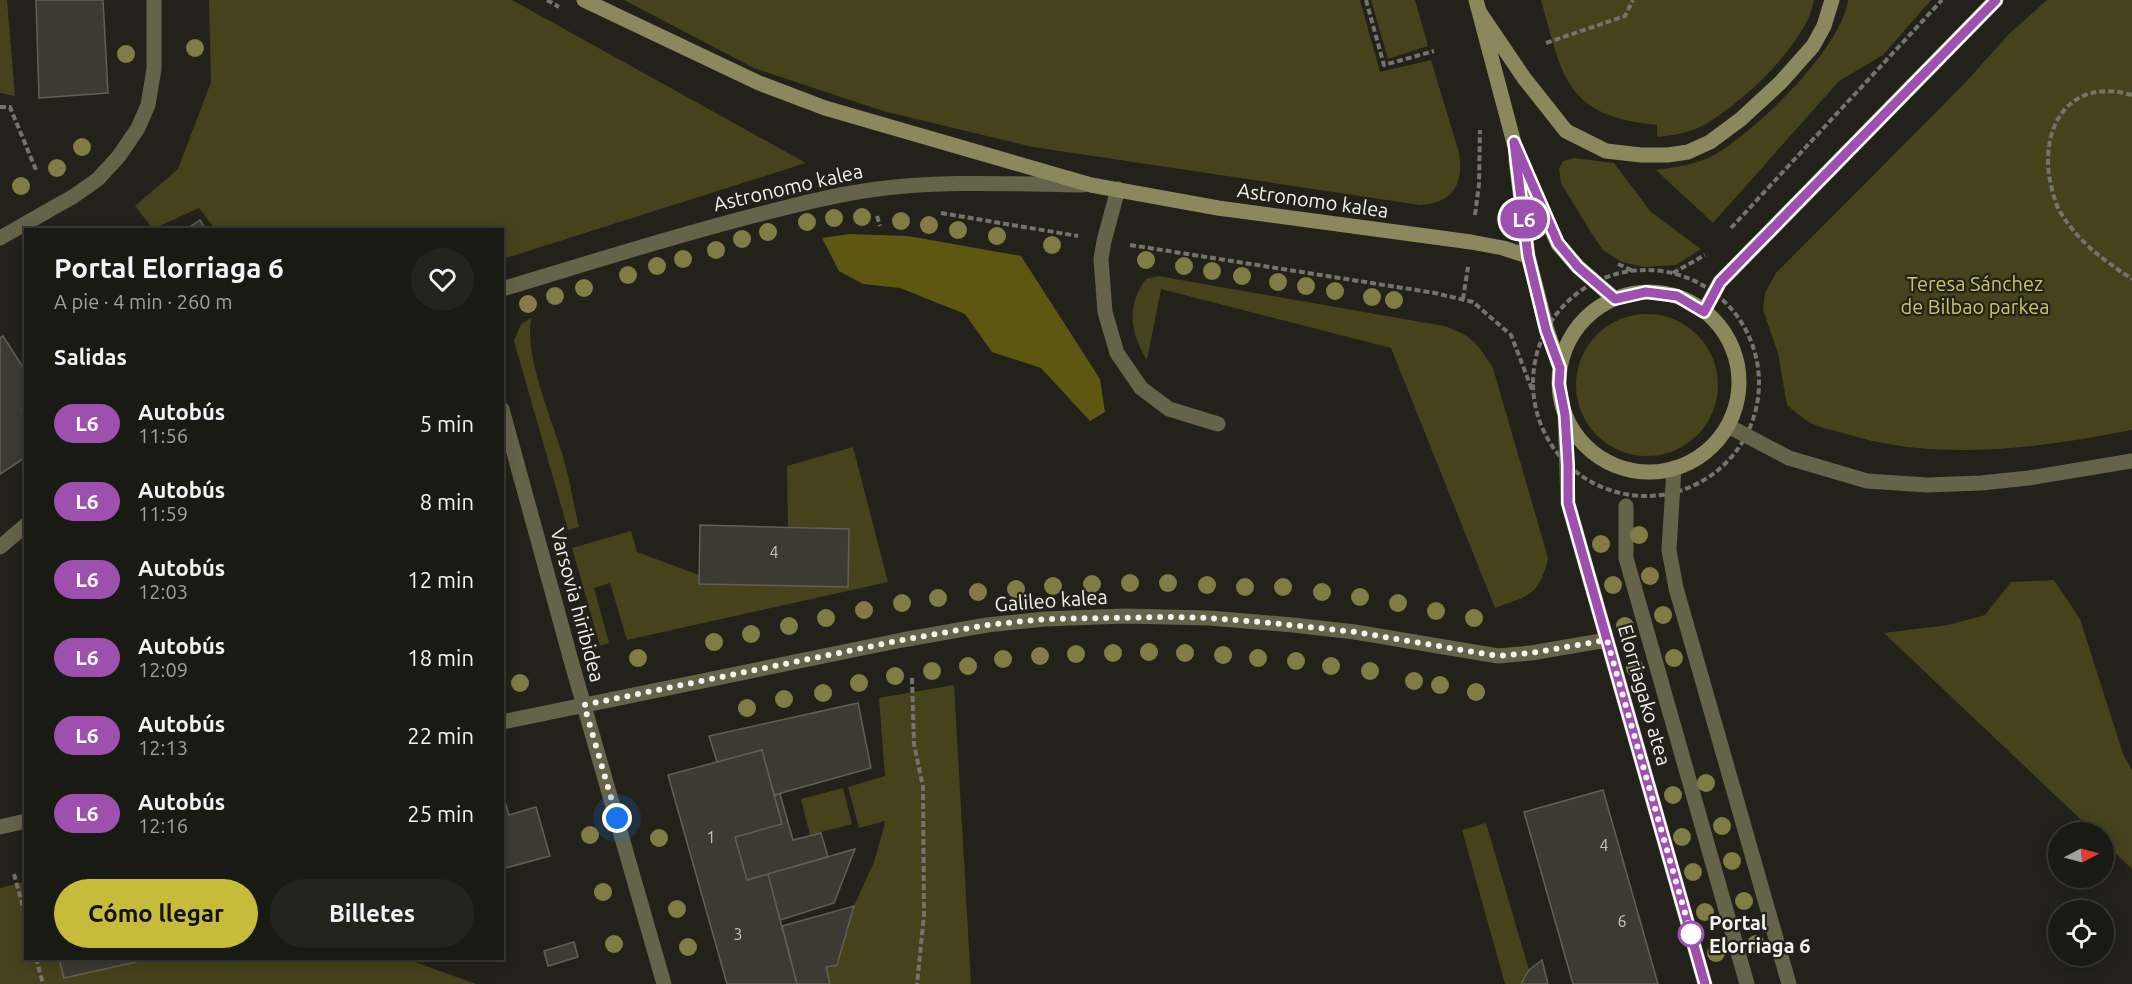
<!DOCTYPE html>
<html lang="es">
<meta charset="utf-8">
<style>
body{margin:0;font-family:Ubuntu,sans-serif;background:#23231d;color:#f1f3f6;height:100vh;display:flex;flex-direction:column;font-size:22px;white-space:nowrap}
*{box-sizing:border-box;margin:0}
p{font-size:20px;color:#9fa1a0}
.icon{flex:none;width:33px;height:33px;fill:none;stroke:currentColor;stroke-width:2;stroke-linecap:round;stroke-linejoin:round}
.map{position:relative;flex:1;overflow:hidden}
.drawer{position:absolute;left:24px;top:228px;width:480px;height:732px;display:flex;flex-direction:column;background:#1a1a14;border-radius:0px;box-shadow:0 3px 15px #0003,0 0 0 2px #383834}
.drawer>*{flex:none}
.badge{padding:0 12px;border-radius:20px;font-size:21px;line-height:39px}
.needle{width:39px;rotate:84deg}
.fabs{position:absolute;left:2048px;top:822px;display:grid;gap:12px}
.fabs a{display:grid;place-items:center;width:66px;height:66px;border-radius:50%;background:#1a1a14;box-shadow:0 3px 15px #0003,0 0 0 2px #383834;font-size:30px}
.you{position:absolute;width:30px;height:30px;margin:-15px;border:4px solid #fff;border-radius:50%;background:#1a73e8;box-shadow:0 0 0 9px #1a73e833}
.map>.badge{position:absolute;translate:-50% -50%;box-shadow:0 0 0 3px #fff}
h2{padding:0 30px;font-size:22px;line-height:54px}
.round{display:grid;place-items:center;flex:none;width:63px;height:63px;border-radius:32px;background:#23231d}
.summary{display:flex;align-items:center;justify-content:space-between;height:102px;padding:0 30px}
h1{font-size:28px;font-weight:600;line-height:45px}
.action{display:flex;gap:12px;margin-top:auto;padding:12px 30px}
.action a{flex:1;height:69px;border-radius:36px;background:#c7bb3b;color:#111;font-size:24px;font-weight:600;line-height:69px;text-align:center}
.action a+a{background:#23231d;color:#f1f3f6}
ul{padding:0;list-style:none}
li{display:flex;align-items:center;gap:18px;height:78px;padding:0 30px}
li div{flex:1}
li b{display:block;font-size:22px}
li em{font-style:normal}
li .badge{min-width:66px;font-weight:700;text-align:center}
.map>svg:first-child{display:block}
</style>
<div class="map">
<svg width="2132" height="984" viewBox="0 0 2132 984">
<rect width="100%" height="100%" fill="#22221a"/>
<!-- green -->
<path fill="#45421c" d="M0 0H7L15 96 0 93Z
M209 0H512L806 163 503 259 502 230 215 229 199 208 153 229 135 206 178 169 211 82Z
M624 0H1360L1380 72 1431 60 1459 153C1464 184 1453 203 1420 205L1033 147 883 111 754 68Z
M1371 0H1415L1428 46 1388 59Z
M1541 0H1814C1807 43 1743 102 1706 124 1690 133 1674 135 1657 137V125C1565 116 1563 78 1541 0Z
M1848 0H1931L1883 55 1839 81 1713 223 1656 170C1675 167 1696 165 1714 155 1755 132 1842 48 1848 0Z
M2047 0H2132V430C2038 448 1937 463 1843 433 1833 430 1819 428 1809 422 1801 417 1794 411 1787 405L1778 353 1763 310 1765 293 1776 273 1966 82 2009 34Z
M1574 158 1614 163 1651 212 1701 249 1676 265 1645 267 1622 262 1603 250 1590 231 1561 183 1559 169 1563 161Z
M1158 276 1444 326C1473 336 1477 343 1493 368L1548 558C1539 597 1529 595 1495 608L1391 348 1161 289 1147 360C1130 332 1126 306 1146 279Z
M1576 385a71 71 0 1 1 142 0a71 71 0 1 1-142 0Z
M531 318C524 360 555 425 566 467 571 487 574 507 579 527L568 530 514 341 521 324Z
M853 447 888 582 627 640 610 583 594 588 609 643 600 646 572 548 631 531 637 552 699 575V584L848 587 849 529 788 527 787 466Z
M2054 580 2080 619 2123 754 2132 770V869L2103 841V832H2094L1884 633 1948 625 1985 615 2011 582Z
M954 685 971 984H830L826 967 837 965 854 906 874 862 884 827 885 821 859 828 848 787 885 776 879 698Z
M843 788 852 824 810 835 801 799Z
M1486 823 1529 970 1521 984H1505L1462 830Z
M25 882 26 958 59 959 64 977 154 959 404 958 476 984H0V888Z"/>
<!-- forest -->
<path fill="#5d5712" d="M849 234 908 236 1021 256 1100 379 1105 412 1090 421 1041 368 992 352 965 314 900 288 863 284 839 271 822 238Z"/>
<!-- building -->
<path fill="#3b3b32" stroke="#616057" stroke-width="1.5" d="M36 0H103L108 93 39 98Z
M200 220 206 230H185Z
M3 336 26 372V408L22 410 26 416V457L0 474V338Z
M700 525 849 529 848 587 699 584Z
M858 703 871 768 774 795 762 750 717 762 709 736Z
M762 750 782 824 735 837 747 880 768 874 797 984H727L668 775Z
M1603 790 1658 984H1573L1524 812Z
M502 791 509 815 536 807 550 856 502 869Z
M780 794 793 840 821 833 828 857 747 880 735 837 782 824 774 795Z
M855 849 834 903 780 920 768 874Z
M854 906 837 965 826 967 830 984H797L782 926Z
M574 942 578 957 548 966 544 951Z
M59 958H154L64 978Z
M1542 960 1548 984H1521L1529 970Z"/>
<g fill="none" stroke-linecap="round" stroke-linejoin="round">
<!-- path -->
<path stroke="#74736c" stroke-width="4" stroke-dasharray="6 3" stroke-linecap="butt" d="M547 0 559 7
M1366 0 1384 65 1434 51
M1546 43 1625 16 1633 0
M2132 95C2074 78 2042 120 2049 175 2051 186 2054 200 2059 210 2078 242 2102 259 2132 279
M0 107H10L36 170
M941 213 1078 236
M1475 215 1479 184 1480 130
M877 216 880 226
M1731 228 1942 0
M1130 245 1435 293 1473 302 1511 335 1533 392
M1618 264 1633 271
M1533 383a113 113 0 1 1 226 0a113 113 0 1 1-226 0Z
M1673 273 1705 255
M1463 299 1468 267
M912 678 914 744 923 787 924 915 917 984
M14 874 26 918
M36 958 43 984"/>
<!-- service -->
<path stroke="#656349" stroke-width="15" d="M1118 189 1104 241 1101 259 1105 312 1117 353 1141 388 1169 409 1218 424"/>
<!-- pedestrian -->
<path stroke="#656349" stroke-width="15" d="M1626 506V558L1747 984"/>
<!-- minor -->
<path stroke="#656349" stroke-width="15" d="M0 238 74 196 98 179 119 156 138 128 148 105 154 69V0
M502 289C589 263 676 235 764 213 799 204 834 195 870 190 940 180 1012 184 1083 185
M502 409 572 664 664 984
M1565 415 1568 503 1705 984
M1728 426 1789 458 1867 481 1927 485 1981 483 2029 478 2132 461
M1674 468 1669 550 1676 588 1789 984
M0 547 26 525
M502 722 902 640 987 625 1045 619 1125 616 1209 618 1293 625 1355 632 1498 656 1531 653 1607 640
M0 827 26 821"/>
<!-- secondary -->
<path stroke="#8b885e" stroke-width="15" d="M584 0 759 83 825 108 1091 185 1218 208 1471 242 1503 248 1528 256
M1476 0 1514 143 1542 209 1558 244 1578 267 1615 299
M1480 13 1524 78 1566 131 1606 151 1641 155H1668L1688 152 1710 142 1741 119 1781 82 1813 46 1824 26 1832 0
M1516 160 1528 256 1547 330 1560 368
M1559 382a90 90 0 1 1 180 0a90 90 0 1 1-180 0Z
M1704 311 1720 282 1996 0"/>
</g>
<!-- trees -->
<g fill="#807c44">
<circle cx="195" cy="48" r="9"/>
<circle cx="126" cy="54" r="9"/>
<circle cx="82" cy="147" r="9"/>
<circle cx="57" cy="168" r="9"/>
<circle cx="21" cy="186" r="9"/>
<circle cx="862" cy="217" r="9"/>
<circle cx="834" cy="218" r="9"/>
<circle cx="901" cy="221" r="9"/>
<circle cx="807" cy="222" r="9"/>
<circle cx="929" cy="225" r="9"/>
<circle cx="958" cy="230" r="9"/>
<circle cx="768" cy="232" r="9"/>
<circle cx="997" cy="236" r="9"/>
<circle cx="742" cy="239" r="9"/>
<circle cx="1052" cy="245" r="9"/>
<circle cx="716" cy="250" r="9"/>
<circle cx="683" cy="259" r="9"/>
<circle cx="1146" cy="260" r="9"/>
<circle cx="657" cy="266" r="9"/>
<circle cx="1184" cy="266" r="9"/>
<circle cx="1212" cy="271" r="9"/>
<circle cx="628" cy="275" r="9"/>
<circle cx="1242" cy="276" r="9"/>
<circle cx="1278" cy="282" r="9"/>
<circle cx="1306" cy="286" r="9"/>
<circle cx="584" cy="288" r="9"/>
<circle cx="1335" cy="291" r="9"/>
<circle cx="555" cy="296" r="9"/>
<circle cx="1372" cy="297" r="9"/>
<circle cx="1394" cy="300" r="9"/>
<circle cx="528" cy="304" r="9"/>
<circle cx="1639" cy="535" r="9"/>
<circle cx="1601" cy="544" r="9"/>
<circle cx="1650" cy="576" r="9"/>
<circle cx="1130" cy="583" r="9"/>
<circle cx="1168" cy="583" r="9"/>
<circle cx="1092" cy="584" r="9"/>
<circle cx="1207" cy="585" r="9"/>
<circle cx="1613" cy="585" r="9"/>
<circle cx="1053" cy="586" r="9"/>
<circle cx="1245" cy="587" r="9"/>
<circle cx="1283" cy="587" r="9"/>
<circle cx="1016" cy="589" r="9"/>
<circle cx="978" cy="592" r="9"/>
<circle cx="1322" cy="592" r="9"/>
<circle cx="1360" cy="597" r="9"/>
<circle cx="938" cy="598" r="9"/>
<circle cx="902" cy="603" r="9"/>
<circle cx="1398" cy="603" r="9"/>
<circle cx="864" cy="610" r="9"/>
<circle cx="1436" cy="611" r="9"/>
<circle cx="1663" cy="615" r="9"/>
<circle cx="826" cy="618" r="9"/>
<circle cx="1474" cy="618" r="9"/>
<circle cx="789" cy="626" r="9"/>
<circle cx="1625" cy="626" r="9"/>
<circle cx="751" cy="634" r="9"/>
<circle cx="714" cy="642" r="9"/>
<circle cx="1149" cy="652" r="9"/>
<circle cx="1113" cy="653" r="9"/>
<circle cx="1185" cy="653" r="9"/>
<circle cx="1076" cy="654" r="9"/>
<circle cx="1223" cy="655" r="9"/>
<circle cx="1040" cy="656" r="9"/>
<circle cx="638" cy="658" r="9"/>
<circle cx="1258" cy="658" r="9"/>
<circle cx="1674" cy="658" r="9"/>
<circle cx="1003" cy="659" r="9"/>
<circle cx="1296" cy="661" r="9"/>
<circle cx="968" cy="666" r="9"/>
<circle cx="1331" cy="666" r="9"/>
<circle cx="1635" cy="668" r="9"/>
<circle cx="932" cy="671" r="9"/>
<circle cx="1370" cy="671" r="9"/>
<circle cx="895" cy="676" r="9"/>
<circle cx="1414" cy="681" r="9"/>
<circle cx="520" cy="683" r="9"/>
<circle cx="859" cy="683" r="9"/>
<circle cx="1440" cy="685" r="9"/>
<circle cx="1476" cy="692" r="9"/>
<circle cx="823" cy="693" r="9"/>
<circle cx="784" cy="699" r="9"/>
<circle cx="747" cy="708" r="9"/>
<circle cx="1706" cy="783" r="9"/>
<circle cx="1673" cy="795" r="9"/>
<circle cx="1722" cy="826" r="9"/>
<circle cx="590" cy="835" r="9"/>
<circle cx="1682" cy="837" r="9"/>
<circle cx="659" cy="838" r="9"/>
<circle cx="1732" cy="861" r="9"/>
<circle cx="1693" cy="872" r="9"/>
<circle cx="603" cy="892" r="9"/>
<circle cx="1744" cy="901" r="9"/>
<circle cx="677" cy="909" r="9"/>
<circle cx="1705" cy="912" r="9"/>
<circle cx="614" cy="944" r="9"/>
<circle cx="1756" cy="944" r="9"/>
<circle cx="688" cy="947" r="9"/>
<circle cx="1716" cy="953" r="9"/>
</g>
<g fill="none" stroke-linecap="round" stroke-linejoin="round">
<defs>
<path id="line" d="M1705 984 1568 503V465L1565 415 1559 384 1560 368 1546 330 1528 256 1514 142 1558 243 1578 267 1615 299 1646 292 1677 296 1704 312 1720 282 1996 0"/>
</defs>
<!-- line casing -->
<use href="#line" stroke="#fff" stroke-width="14"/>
<!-- line -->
<use href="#line" stroke="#9e50ae" stroke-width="9"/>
<!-- walk -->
<path stroke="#f3f2ed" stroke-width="6" stroke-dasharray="0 10.8" d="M617 818 584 705 902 640 987 625 1045 619 1167 617 1209 618 1272 623 1355 632 1498 656 1531 653 1607 640 1691 934"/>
</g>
<!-- markers -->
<circle fill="#fff" stroke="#9e50ae" stroke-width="3" cx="1691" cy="934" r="12"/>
<g text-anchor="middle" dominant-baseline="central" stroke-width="4.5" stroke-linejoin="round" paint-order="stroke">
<!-- number labels -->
<g font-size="16" fill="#c5c4be">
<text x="774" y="552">4</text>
<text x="711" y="837">1</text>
<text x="1604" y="845">4</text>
<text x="1622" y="921">6</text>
<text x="738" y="934">3</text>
</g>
<!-- street labels -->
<g font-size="20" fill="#f3f2ed" stroke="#22221a">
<text transform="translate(788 187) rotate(-13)">Astronomo kalea</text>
<text transform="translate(1313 200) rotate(8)">Astronomo kalea</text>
<text transform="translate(1051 600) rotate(-4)">Galileo kalea</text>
<text transform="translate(578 605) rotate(75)">Varsovia hiribidea</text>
<text transform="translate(1645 695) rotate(74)">Elorriagako atea</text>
</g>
<!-- park labels -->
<g font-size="20" fill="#cdc567" stroke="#22221a">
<text x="1975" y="283">Teresa Sánchez<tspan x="1975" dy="23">de Bilbao parkea</tspan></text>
</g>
<!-- stop labels -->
<g font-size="20" font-weight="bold" fill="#f3f2ed" stroke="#22221a" text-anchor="start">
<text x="1709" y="922">Portal<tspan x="1709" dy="23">Elorriaga 6</tspan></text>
</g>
</g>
</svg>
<div class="fabs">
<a><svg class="needle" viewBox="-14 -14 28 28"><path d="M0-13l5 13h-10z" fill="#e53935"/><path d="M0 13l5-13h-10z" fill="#9fa1a0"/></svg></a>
<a><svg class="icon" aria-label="locate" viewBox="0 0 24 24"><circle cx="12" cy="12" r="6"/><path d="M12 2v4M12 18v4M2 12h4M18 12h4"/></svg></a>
</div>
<div class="you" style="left:617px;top:818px"></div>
<b class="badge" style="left:1524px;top:219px;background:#9e50ae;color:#fff">L6</b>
<section class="drawer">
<div class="summary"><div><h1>Portal Elorriaga 6</h1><p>A pie · 4 min · 260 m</p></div><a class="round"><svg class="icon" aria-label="heart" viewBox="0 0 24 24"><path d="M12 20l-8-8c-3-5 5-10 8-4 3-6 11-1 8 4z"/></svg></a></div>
<h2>Salidas</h2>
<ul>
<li><span class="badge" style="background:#9e50ae;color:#fff">L6</span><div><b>Autobús</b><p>11:56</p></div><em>5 min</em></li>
<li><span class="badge" style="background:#9e50ae;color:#fff">L6</span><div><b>Autobús</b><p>11:59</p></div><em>8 min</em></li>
<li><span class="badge" style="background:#9e50ae;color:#fff">L6</span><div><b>Autobús</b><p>12:03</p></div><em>12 min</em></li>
<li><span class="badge" style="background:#9e50ae;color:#fff">L6</span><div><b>Autobús</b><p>12:09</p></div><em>18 min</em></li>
<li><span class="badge" style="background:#9e50ae;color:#fff">L6</span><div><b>Autobús</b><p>12:13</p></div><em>22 min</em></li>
<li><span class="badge" style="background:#9e50ae;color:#fff">L6</span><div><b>Autobús</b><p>12:16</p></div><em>25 min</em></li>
</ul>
<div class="action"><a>Cómo llegar</a><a>Billetes</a></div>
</section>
</div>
